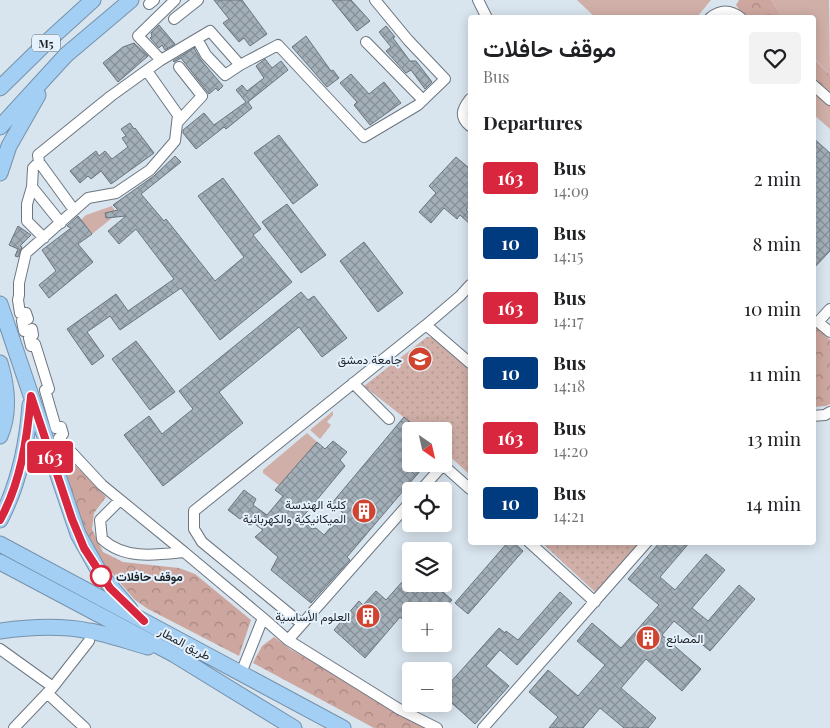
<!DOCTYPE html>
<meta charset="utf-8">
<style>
body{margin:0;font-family:"Playfair Display",Vazirmatn,serif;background:#f2f2f2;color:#202124;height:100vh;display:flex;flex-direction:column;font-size:19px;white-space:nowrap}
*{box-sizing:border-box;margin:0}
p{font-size:16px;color:#757577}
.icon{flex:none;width:28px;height:28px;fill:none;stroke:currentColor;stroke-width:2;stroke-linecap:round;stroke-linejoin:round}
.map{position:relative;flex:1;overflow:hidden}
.sheet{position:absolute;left:468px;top:15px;width:348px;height:530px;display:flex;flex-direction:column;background:#fff;border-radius:5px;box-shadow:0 2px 12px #0003}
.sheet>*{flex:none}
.badge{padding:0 10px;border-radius:4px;font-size:18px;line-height:32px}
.needle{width:32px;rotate:146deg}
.buttons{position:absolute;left:402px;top:422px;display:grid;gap:10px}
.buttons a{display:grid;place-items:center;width:50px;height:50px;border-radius:5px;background:#fff;box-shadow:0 2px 12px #0003;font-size:25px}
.map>.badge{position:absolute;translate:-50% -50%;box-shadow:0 0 0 2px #fff}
h2{padding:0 15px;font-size:19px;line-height:45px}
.round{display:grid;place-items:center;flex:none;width:52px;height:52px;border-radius:5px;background:#f2f2f2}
.overview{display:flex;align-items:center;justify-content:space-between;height:85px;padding:0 15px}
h1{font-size:24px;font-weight:600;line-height:38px}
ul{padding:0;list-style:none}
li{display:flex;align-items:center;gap:15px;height:65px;padding:0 15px}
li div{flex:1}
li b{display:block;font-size:19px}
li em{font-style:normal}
li .badge{min-width:55px;font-weight:700;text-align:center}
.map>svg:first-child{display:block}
</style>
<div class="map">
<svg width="830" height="728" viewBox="0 0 830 728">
<defs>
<pattern id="forest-crowns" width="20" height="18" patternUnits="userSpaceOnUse" patternTransform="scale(1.25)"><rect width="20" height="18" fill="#cda79f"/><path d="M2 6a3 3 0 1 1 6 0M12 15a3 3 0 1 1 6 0" fill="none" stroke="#a68881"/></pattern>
<pattern id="park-dots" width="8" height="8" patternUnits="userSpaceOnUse" patternTransform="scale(1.25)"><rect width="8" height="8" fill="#d0afa8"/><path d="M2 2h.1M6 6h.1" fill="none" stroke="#b29690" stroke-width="1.8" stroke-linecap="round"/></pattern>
<pattern id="building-cross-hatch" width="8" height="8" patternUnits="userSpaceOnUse" patternTransform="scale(1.25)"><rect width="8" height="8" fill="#a4b0b9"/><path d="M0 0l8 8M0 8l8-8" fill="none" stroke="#858f96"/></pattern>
</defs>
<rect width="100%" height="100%" fill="#d8e4ee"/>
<!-- grass -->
<path fill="#d0afa8" d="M577 0H711L697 17 596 18Z
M771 0H829L830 75 813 57 812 18 782 17Z
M812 88 830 104V129L813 114Z
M112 206 117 214 92 234 81 220 86 215Z
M333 411V415L327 422 331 425 320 439 310 430Z
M307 433 317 442 280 486 263 473V470Z"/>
<!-- forest -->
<path fill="url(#forest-crowns)" d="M739 0H771L782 17H744L736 5Z
M812 57 830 75V93L813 78Z
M813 324 830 340V404L826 406 813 407Z
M75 465 106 497 94 513 92 529 103 552 123 562 179 568 195 574 251 620 239 656 148 609 135 600 98 557 82 527 63 471Z
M274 637 290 649 431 728H374L253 663 262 646Z"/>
<!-- park -->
<path fill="url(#park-dots)" d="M427 337 436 338 470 368V475L444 451V431H421L364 386Z
M542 543H639L595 592Z"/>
<!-- building -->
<path fill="url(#building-cross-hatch)" stroke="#6a757e" d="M214 0H242L267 34 250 46 244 38 239 42 223 23 229 19Z
M332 0H351L370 21 357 31Z
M159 25 175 44 165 50 162 45 159 48 150 38 152 36 151 33Z
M386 26 395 37 393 38 410 61H416L432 82 425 89 411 70 406 73 386 51 391 47 379 32Z
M306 36 331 71 333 70 339 78 327 87 292 47Z
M134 43 148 56 118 82 103 63 123 47Z
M194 48 201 60 223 86 218 91 216 88 209 94 181 58 174 62 173 61Z
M265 59 272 68 281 61 288 70 248 102 252 108 226 129 224 127 196 149 183 133V130L204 113 214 125 246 102 236 90 242 85 247 91 264 78 256 66Z
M351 74 369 94 384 82 401 103 370 125 354 105 357 102 340 83Z
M130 123 134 129 135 128 154 153 111 184 101 171 91 179 88 176 80 183 70 171 96 151 99 156 105 151 112 159 128 147 122 138 126 136 121 129Z
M279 135 318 185 293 204 254 153Z
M812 137 830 153V251L812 270Z
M175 156 181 162 141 194 164 221 166 219 215 281 244 257 198 196 223 178 261 229 253 235 292 282 220 340 181 288 120 330 110 316 87 332 104 356 92 365 67 329 116 294 128 311 174 279 136 229 119 244 108 231 126 216 106 218 105 213 118 210 113 205 154 176Z
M456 157 470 169V205L466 210 470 213V224L460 215 457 219 444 208 431 223 419 212 436 193 429 186Z
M287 204 326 255 301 273 262 222Z
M78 216 92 234 78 244 93 262 49 298 39 285 56 271 42 250 71 228 67 226Z
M18 226 31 235 20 246 22 247 18 257 15 256 18 249 9 245Z
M364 242 403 293 378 312 340 261Z
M301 292 308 300 314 296 347 338 322 357 299 327 219 392 243 423 163 486 124 435 149 416 162 434 193 409 179 391Z
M136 341 175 392 150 410 112 359Z
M404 417 421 431H411V464H426L347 557 350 560 311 603 271 570 278 557 255 537 263 530 244 516 240 519 228 510 244 490 256 499 253 505 267 515 283 496 275 490 317 442 325 449 333 441 347 452 340 460 345 466 301 519 312 529 316 528 324 535 343 513 332 503Z
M508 542H513L523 551 468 614 455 603Z
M660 542H690L660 577 675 590 706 554 725 570 692 608 708 621 739 585 755 599 710 651 674 621 662 635 701 669 682 691 646 659 621 688 656 718 648 728H624L600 708 583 728H549L558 717 529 692 548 670 578 696 605 665 577 641 592 623 621 648 659 605 628 579Z
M411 572V584H434L452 600 442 611H411V627L400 617 365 658 334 630 359 601 363 605 376 591 386 600Z
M560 592 572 603 517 665 500 650 486 666 509 686 475 724 444 696V680L449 684 499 628 505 633 506 631 518 640Z"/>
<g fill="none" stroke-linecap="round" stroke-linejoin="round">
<defs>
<path id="minor" d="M478 0 487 18
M149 4 154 0
M710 18C721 9 731 10 741 18
M174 19 198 0
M197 39 206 55 225 75 240 65
M366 42 423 100
M161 60 210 31 240 65 278 45 364 137 418 105 445 79 408 40 375 0
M812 84 830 100
M470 99C462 109 459 117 470 126
M177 123 202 96 179 67
M39 162 33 168 32 187 61 223
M32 187 27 204V221L44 238
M74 210 39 162 38 155 111 96 161 60 138 36 175 0
M830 309 818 322 830 332
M426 325 470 363
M353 383 389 419
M812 416 825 415 830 412
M420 491 443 465 470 489
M120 500 100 520 102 539C125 560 156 555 184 552L102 485 62 442 59 438 63 434 61 427 56 428 45 390 49 389 35 344 31 346 29 338 33 335 32 329 24 331 22 321 28 319 26 313H20L18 300 19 295V283L26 253 88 198 116 193 150 170 175 141 178 115 147 71
M529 542 595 602
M184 552 263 618 241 673
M263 618 288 640 399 709 437 728
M302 624 202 542 194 529V511L426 325 460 296 470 285
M288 640 411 501
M0 649 53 687
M47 693 85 728
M14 728 53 687 89 641
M483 728 647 542"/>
<path id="highway" d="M0 88 49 40 93 0
M0 127 66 55 131 0
M0 173 9 146 38 95
M0 304 78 534 101 575 130 609
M0 363C7 386 10 413 0 436
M0 520C19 484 27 445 30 405
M0 544 343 728
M0 562 175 655 294 728
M0 631C29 627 59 625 89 631 109 634 129 642 148 647"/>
</defs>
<!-- minor casing -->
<use href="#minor" stroke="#6c7680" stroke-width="12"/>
<!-- highway casing -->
<use href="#highway" stroke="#7592ac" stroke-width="17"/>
<!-- minor -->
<use href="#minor" stroke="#fff" stroke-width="10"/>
<!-- highway -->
<use href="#highway" stroke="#a4cff4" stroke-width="15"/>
</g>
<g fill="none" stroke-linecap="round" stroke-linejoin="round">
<defs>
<path id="line" d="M0 520C21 482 27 439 31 396L72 519 84 548 110 588 144 621"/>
</defs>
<!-- line casing -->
<use href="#line" stroke="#fff" stroke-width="11"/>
<!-- line -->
<use href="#line" stroke="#d7263d" stroke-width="8"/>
</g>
<!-- icons -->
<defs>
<symbol id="university-disc" viewBox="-11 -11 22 22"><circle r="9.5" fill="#d14530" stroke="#e5f1fc"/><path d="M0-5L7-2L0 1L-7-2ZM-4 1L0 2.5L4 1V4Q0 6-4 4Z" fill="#fff"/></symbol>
<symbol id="building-disc" viewBox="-11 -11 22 22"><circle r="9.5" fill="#d14530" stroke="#e5f1fc"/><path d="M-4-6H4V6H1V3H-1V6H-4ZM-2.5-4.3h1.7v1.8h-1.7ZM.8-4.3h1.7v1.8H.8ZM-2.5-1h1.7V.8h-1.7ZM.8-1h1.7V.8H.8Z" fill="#fff"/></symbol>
</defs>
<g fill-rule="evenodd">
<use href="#university-disc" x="406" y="345" width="28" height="28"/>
<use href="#building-disc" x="350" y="497" width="28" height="28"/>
<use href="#building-disc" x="354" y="602" width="28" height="28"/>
<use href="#building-disc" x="634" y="624" width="28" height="28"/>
</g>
<!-- markers -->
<circle fill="#fff" stroke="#d7263d" stroke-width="2.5" cx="101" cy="576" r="10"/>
<g text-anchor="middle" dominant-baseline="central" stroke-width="4" stroke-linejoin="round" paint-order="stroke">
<!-- shield labels -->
<rect fill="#e5f1fc" stroke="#596066" stroke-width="1" x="32" y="34.5" width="28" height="17" rx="4"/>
<g font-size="11" font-weight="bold" fill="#1d2226">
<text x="46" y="43">M5</text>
</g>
<!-- poi labels -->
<g font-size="12" fill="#1d2226" stroke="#e5f1fc" text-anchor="end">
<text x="402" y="359">جامعة دمشق</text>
<text x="346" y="504">كلية الهندسة<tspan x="346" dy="14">الميكانيكية والكهربائية</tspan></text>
<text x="350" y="616">العلوم الأساسية</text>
<text x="666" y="638" text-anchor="start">المصانع</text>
</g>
<!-- stop labels -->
<g font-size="12" font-weight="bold" fill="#1d2226" stroke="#e5f1fc" text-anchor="start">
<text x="116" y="576">موقف حافلات</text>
</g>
<!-- street labels -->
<g font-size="12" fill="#1d2226" stroke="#e5f1fc">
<text transform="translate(185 643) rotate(28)">طريق المطار</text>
</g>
</g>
</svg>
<div class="buttons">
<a><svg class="needle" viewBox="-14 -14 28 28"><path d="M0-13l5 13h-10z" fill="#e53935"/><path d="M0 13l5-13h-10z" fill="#757577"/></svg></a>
<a><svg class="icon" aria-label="locate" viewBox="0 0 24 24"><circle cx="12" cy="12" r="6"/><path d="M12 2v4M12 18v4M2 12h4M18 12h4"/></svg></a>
<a><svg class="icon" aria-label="layers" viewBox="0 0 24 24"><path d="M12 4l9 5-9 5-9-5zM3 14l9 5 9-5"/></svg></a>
<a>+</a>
<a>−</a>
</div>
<b class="badge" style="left:50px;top:457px;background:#d7263d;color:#fff">163</b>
<section class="sheet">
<div class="overview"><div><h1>موقف حافلات</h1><p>Bus</p></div><a class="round"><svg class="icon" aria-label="heart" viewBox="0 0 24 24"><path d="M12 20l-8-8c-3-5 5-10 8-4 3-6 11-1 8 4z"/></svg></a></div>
<h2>Departures</h2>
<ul>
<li><span class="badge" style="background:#d7263d;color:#fff">163</span><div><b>Bus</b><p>14:09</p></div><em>2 min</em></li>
<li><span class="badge" style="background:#003b80;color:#fff">10</span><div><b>Bus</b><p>14:15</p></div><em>8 min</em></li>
<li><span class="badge" style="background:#d7263d;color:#fff">163</span><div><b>Bus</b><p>14:17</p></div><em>10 min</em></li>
<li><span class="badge" style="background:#003b80;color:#fff">10</span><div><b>Bus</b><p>14:18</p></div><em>11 min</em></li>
<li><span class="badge" style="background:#d7263d;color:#fff">163</span><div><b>Bus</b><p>14:20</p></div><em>13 min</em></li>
<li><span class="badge" style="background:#003b80;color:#fff">10</span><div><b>Bus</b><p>14:21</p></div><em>14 min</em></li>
</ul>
</section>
</div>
